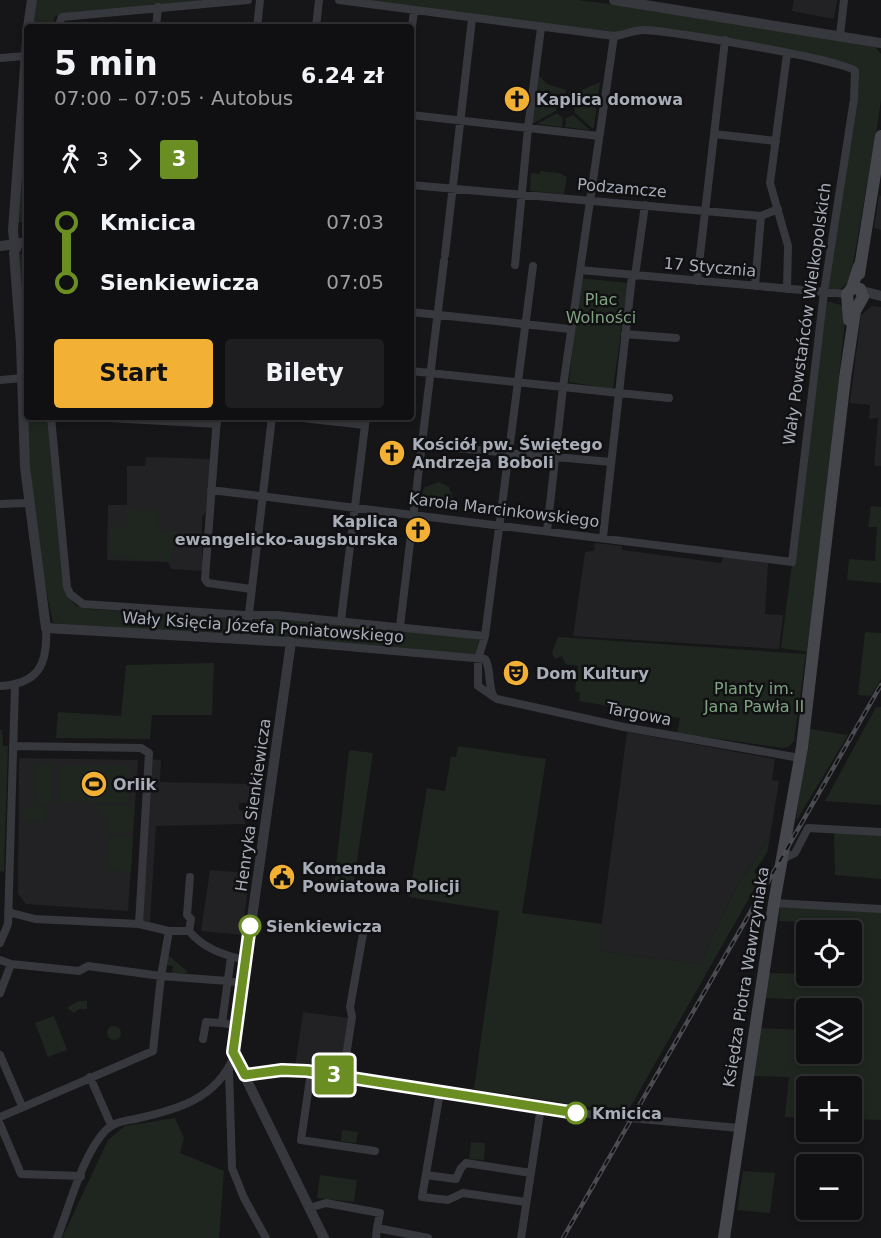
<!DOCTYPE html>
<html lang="pl">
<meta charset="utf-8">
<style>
body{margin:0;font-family:"DejaVu Sans",sans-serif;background:#1e1e20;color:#f1f3f6;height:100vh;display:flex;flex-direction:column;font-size:22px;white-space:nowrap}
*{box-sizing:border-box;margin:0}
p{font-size:20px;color:#9c9d9f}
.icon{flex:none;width:33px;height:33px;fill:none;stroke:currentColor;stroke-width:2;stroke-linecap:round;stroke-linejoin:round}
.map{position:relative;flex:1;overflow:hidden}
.side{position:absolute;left:24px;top:24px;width:390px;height:396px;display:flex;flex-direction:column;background:#101012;border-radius:6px;box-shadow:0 3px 9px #0003,0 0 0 2px #303032}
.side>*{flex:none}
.badge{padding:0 12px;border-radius:4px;font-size:21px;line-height:39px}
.tools{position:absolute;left:796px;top:920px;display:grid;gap:12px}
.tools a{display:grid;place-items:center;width:66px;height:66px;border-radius:6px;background:#101012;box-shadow:0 3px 9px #0003,0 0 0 2px #303032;font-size:30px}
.map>.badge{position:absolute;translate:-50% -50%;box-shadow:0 0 0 3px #fff}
.legs{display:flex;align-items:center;gap:9px;height:66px;padding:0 30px;font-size:20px}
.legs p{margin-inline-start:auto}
.overview{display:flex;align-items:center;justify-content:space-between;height:102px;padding:0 30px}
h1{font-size:33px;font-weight:700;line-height:45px}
.cta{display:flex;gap:12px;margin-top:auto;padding:12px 30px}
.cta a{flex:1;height:69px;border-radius:6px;background:#f2b134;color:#111;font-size:24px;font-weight:700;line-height:69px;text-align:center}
.cta a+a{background:#1e1e20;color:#f1f3f6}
ul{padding:0 30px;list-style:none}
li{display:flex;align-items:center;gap:21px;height:60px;font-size:22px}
li i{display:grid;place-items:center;width:9px;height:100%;margin:0 8px;background:currentColor}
li i::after{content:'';width:15px;height:15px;margin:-8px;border:4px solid;border-radius:50%;background:#101012}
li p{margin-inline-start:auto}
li:first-child i{background:linear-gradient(#0000 50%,currentColor 0)}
li:last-child i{background:linear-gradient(currentColor 50%,#0000 0)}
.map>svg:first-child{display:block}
</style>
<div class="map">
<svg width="881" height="1238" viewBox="0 0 881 1238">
<rect width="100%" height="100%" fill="#161618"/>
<!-- built -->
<path fill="#222225" d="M794 0H837L834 19 792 11Z
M879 195 881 196V230L874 228Z
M872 306 881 307V466H874L878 418 869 419 870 405 850 403 861 315Z
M146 457 211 459 206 512 202 517V571L171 569 168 562 107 560 108 505H127V466H145Z
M595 543 622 546V550L721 563 723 557 768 563 765 614 783 615 779 649 573 636 585 552 594 551Z
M627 732 775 759 772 780 779 781 770 836 734 891 700 964 598 951Z
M19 758 138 760 128 911 26 904 18 894Z
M150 759 161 760 160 782 250 784V802L239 803V810L246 812 245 824 156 826 150 922 140 921Z
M210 870 250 873 242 933 244 935 201 931Z
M303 1012 348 1018 342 1072 295 1067Z"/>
<!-- green -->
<path fill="#1e261f" d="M37 0H221L65 13 54 17V27H32Z
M356 0H578L681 13 875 47 881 54V100L877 127 850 281 839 290 827 289 858 70 852 64 720 38 616 33Z
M537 73 547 84 566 90 565 99 558 103 556 111 532 124Z
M600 82 594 127 593 129 575 113 574 104 568 99 569 91 582 90Z
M27 94V223L17 222Z
M557 113 563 118 562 127 537 124Z
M573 115 590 130 565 127 566 118Z
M540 171 559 173 567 177 564 194 530 191 531 173 540 174Z
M18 254H27V417H50L65 593 76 606 88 609 241 618 240 636 53 623C26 501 24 378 18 254Z
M580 278 628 283 613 389 569 382Z
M826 301 841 305 846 313 808 652 781 648Z
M439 482 449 487 454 501 420 497 425 487Z
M871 506 881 507V583L847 580 849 559 875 561 877 527H868Z
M127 508 159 511 158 530 174 531 171 562 109 557 111 527H125Z
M256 618H289L479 639 476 653 471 655 258 637 251 634V625Z
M865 632 881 633V679L871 696 858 695Z
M558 637 806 654 794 741 788 747 783 748 677 733 680 718 579 701 580 693 575 691 578 666 565 664 562 656 555 659 552 653Z
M214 663 212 715H152L150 739 56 738 58 712 121 716 126 665Z
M876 707H881V805L825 801Z
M804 728 848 735 796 821 804 761Z
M0 730H2L3 746H8L4 872 0 871Z
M458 746 546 759 522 913 602 924 599 951 700 964 734 891 770 836 767 853 754 872 760 879 627 1113 474 1089 499 911 409 897 427 788 445 791 451 757H456Z
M349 750 373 753 353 887 334 885Z
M53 763 54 803 35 804 34 764Z
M59 766H129V803L58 802Z
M99 804 135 806 133 832 106 831 107 815H99Z
M23 806 47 807 46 823 23 822Z
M834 829 881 832V879L835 875Z
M108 835 133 836 131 872 106 870Z
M780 904 881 909V1120L852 1119V1086H807V1118L785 1117 789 1077 753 1076 759 1028 807 1030V1053H852V1033H859L858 1002 765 998 768 973 852 975V930H819V923L779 921Z
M168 955 187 971V973H166H172L173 966 167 965Z
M78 1001H87V1009H79L74 1013 67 1008Z
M54 1016 67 1050 48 1057 35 1023Z
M107 1033a7 7 0 1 1 14 0a7 7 0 1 1-14 0Z
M175 1118 184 1138 180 1153 224 1171 219 1238H62L108 1140 125 1126Z
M342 1130 358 1132 356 1143 341 1141Z
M471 1142 485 1143 484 1160 469 1159Z
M743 1171 775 1173 770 1213 737 1210Z
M320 1175 357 1180 354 1202 317 1198Z"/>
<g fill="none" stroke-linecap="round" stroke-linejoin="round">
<!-- minor -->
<path stroke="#37383d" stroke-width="8" d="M58 27 62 17 248 0
M156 27 158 7
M257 27 260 0
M316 27 319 0
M411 34 414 11
M840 35 844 0
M614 36 563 387 619 393 632 276
M0 58 26 56
M411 115 599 136
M714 134 776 141
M411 185 761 216 755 286
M761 216 778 209
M18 243 27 240
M445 255 472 19
M515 265 528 128 541 28
M533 266 485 636 478 659V686L497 699 624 727 800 758
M580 270 847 294
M635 276 645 205
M697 281 725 40
M787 289 788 246 770 183 787 54
M411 312 570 329
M625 334 676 338
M411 371 563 387 547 531
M0 380 22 378
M51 417 67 587 70 594 83 604 244 615H277L485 636
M91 417 217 424
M217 417 205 579 208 583 251 589
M293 417 365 425
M422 445 611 462
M211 490 792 562 824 292 854 99 855 71C846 60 671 31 646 30 634 29 626 35 614 36L339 0
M0 504 29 503
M603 537 619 393 669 398
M341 620 366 417
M400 626 444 261
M246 639 272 417
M291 642 485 659C492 670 487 685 494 697
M0 686C38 684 48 665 46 628
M13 746 141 748 149 753 139 924
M781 860 795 853 808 828 881 832
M774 903 881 909
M8 912 35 919 139 924 169 931H189C203 948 223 955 245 960
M189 931 191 919 187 915 190 877
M0 943 8 924 15 685
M231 957 222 1023 235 1025
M0 960 11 964 79 971 88 966 161 976 241 982
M0 993 11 964
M203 1039 206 1022 222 1023
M0 1055 22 1106
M229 1069 232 1168 244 1198 266 1238
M311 1072 301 1140 375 1151
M245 1075 270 1070 307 1071 576 1113 739 1128
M343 1076 352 1017 350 1007 363 934
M90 1077 111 1125
M440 1092 422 1197 448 1200 463 1193 526 1202
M0 1117 153 1051 161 976 169 931
M0 1124 21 1174 81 1176
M426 1175 456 1179 461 1168 466 1163 531 1173
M309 1208 326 1203 380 1213 377 1228 428 1238
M57 1238C69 1208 83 1153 106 1130 114 1122 124 1121 135 1119 176 1110 217 1099 234 1056
M376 1238 377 1228
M521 1238 541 1107"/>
<!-- tertiary -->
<path stroke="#37383d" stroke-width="10" d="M614 0 881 43
M28 27 32 0
M27 40 13 230 14 240 18 244 14 253 21 344 25 467 46 628 291 642 233 1052 324 1238
M0 246 9 245
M862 291 881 296"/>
<!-- secondary -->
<path stroke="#45474d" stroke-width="12" d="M859 274 881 136
M849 320 847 294 852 288 859 266
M724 1238 774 903 802 747 845 378 855 311 863 297 860 289 852 288"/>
<defs>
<path id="rail" d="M563 1238 881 685"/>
</defs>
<!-- rail casing -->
<use href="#rail" stroke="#4a4c52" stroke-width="4.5"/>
<!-- rail -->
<use href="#rail" stroke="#111113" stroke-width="2" stroke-dasharray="7" stroke-linecap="butt"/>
</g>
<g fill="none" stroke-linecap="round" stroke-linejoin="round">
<defs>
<path id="line-1" d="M250 926 233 1052 245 1075 282 1070 307 1071 576 1113"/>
</defs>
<!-- line-1 casing -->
<use href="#line-1" stroke="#fff" stroke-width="14"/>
<!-- line-1 -->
<use href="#line-1" stroke="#6b8e23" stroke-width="9"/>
</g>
<!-- icons -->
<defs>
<symbol id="church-disc" viewBox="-11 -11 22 22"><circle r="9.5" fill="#f2b134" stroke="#111113"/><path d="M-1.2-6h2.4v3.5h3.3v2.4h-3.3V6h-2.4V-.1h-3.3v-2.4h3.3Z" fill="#111"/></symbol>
<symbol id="theatre-disc" viewBox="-11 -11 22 22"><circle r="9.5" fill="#f2b134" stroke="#111113"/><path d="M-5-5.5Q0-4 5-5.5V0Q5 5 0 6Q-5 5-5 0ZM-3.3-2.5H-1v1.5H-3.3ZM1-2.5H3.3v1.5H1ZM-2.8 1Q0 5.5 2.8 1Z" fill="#111"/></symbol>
<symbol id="stadium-disc" viewBox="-11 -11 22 22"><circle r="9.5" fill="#f2b134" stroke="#111113"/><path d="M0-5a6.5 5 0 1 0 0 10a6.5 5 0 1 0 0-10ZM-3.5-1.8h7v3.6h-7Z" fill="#111"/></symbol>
<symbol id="civic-disc" viewBox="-11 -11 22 22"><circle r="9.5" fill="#f2b134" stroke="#111113"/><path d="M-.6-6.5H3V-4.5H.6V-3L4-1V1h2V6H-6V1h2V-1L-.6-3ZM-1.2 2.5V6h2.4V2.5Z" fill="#111"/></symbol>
</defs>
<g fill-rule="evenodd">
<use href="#church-disc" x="502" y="84" width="30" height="30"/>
<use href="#church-disc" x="377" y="438" width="30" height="30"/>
<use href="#church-disc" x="403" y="515" width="30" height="30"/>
<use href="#theatre-disc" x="501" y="658" width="30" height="30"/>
<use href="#stadium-disc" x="79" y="769" width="30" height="30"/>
<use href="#civic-disc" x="267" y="862" width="30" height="30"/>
</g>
<!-- markers -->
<g fill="#fff" stroke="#6b8e23" stroke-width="3">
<circle cx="250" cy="926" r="10"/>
<circle cx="576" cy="1113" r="10"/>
</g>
<g text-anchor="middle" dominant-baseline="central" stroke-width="5" stroke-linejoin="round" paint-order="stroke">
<!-- poi labels -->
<g font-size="16" font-weight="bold" fill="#a8adb8" stroke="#111113" text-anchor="start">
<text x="536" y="99">Kaplica domowa</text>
<text x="412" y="444">Kościół pw. Świętego<tspan x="412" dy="18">Andrzeja Boboli</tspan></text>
<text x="398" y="521" text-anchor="end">Kaplica<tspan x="398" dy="18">ewangelicko-augsburska</tspan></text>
<text x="536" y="673">Dom Kultury</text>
<text x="113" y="784">Orlik</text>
<text x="302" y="868">Komenda<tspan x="302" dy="18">Powiatowa Policji</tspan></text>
</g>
<!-- street labels -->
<g font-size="16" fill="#a8adb8" stroke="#111113">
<text transform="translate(622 188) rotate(5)">Podzamcze</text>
<text transform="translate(710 267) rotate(5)">17 Stycznia</text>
<text transform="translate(807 314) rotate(-82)">Wały Powstańców Wielkopolskich</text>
<text transform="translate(504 510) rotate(7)">Karola Marcinkowskiego</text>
<text transform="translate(263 627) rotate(4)">Wały Księcia Józefa Poniatowskiego</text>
<text transform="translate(639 714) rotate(11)">Targowa</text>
<text transform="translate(253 805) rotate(-82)">Henryka Sienkiewicza</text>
<text transform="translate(746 977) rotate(-81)">Księdza Piotra Wawrzyniaka</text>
</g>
<!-- park labels -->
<g font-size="16" fill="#7fa381" stroke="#111113">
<text x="601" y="299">Plac<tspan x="601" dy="18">Wolności</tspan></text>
<text x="754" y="688">Planty im.<tspan x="754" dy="18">Jana Pawła II</tspan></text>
</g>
<!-- stop labels -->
<g font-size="16" font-weight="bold" fill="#a8adb8" stroke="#111113" text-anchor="start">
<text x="266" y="926">Sienkiewicza</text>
<text x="592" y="1113">Kmicica</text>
</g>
</g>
</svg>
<div class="tools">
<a><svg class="icon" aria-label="locate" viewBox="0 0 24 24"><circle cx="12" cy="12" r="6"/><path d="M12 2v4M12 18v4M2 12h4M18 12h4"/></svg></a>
<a><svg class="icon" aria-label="layers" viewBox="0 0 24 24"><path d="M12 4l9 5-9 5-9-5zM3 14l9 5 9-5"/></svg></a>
<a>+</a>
<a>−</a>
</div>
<b class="badge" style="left:334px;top:1075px;background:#6b8e23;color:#fff">3</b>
<section class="side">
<div class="overview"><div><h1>5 min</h1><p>07:00 – 07:05 · Autobus</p></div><b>6.24 zł</b></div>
<div class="legs"><svg class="icon" aria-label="walk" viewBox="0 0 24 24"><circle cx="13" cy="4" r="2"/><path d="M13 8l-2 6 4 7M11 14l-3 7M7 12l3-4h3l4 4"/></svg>3<svg class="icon" aria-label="forward" viewBox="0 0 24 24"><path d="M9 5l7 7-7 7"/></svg><b class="badge" style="background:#6b8e23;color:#fff">3</b></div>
<ul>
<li><i style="color:#6b8e23"></i><b>Kmicica</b><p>07:03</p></li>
<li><i style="color:#6b8e23"></i><b>Sienkiewicza</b><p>07:05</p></li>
</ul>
<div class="cta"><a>Start</a><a>Bilety</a></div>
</section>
</div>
